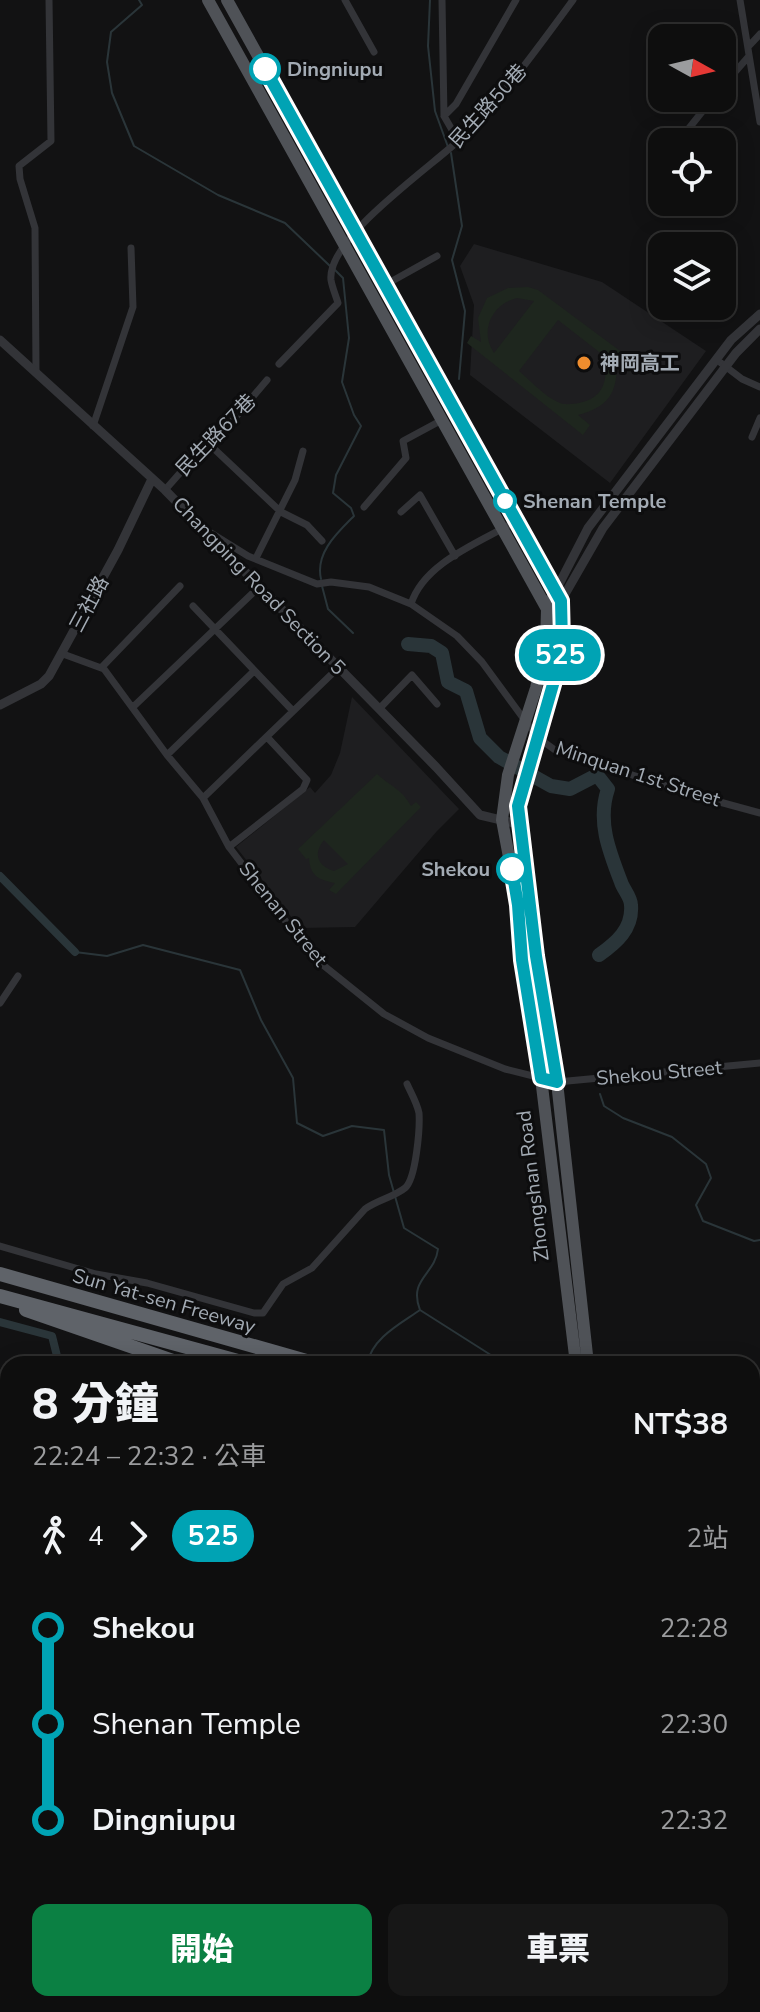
<!DOCTYPE html>
<html lang="zh-TW">
<meta charset="utf-8">
<style>
body{margin:0;font-family:"Nunito Sans","Noto Sans TC",sans-serif;background:#171717;color:#f1f3f6;height:100vh;display:flex;flex-direction:column;font-size:30px;white-space:nowrap}
*{box-sizing:border-box;margin:0}
p{font-size:26px;color:#9b9c9e}
.icon{flex:none;width:44px;height:44px;fill:none;stroke:currentColor;stroke-width:2;stroke-linecap:round;stroke-linejoin:round}
.map{position:relative;flex:1;overflow:hidden}
.panel{position:absolute;left:0px;top:1356px;width:760px;height:656px;display:flex;flex-direction:column;background:#0e0e0e;border-radius:24px 24px 0 0;box-shadow:0 4px 20px #0003,0 0 0 2px #2e2e2e}
.panel>*{flex:none}
.badge{padding:0 16px;border-radius:26px;font-size:28px;line-height:52px}
.needle{width:52px;rotate:98deg}
.tools{position:absolute;left:648px;top:24px;display:grid;gap:16px}
.tools a{display:grid;place-items:center;width:88px;height:88px;border-radius:16px;background:#0e0e0e;box-shadow:0 4px 20px #0003,0 0 0 2px #2e2e2e;font-size:40px}
.map>.badge{position:absolute;translate:-50% -50%;box-shadow:0 0 0 4px #fff}
.legs{display:flex;align-items:center;gap:12px;height:88px;padding:0 32px;font-size:26px}
.legs p{margin-inline-start:auto}
.summary{display:flex;align-items:center;justify-content:space-between;height:136px;padding:0 32px}
h1{font-size:44px;font-weight:800;line-height:60px}
.cta{display:flex;gap:16px;margin-top:auto;padding:16px 32px}
.cta a{flex:1;height:92px;border-radius:16px;background:#0b8043;color:#fff;font-size:32px;font-weight:800;line-height:92px;text-align:center}
.cta a+a{background:#171717;color:#f1f3f6}
ul{padding:0 32px;list-style:none}
li{display:flex;align-items:center;gap:28px;height:96px;font-size:30px}
li i{display:grid;place-items:center;width:12px;height:100%;margin:0 10px;background:currentColor}
li i::after{content:'';width:20px;height:20px;margin:-10px;border:6px solid;border-radius:50%;background:#0e0e0e}
li p{margin-inline-start:auto}
li:first-child i{background:linear-gradient(#0000 50%,currentColor 0)}
li:last-child i{background:linear-gradient(currentColor 50%,#0000 0)}
.map>svg:first-child{display:block}
</style>
<div class="map">
<svg width="760" height="2012" viewBox="0 0 760 2012">
<rect width="100%" height="100%" fill="#121213"/>
<!-- built -->
<path fill="#1e1e20" d="M474 244 602 282 706 351 610 483 470 375 474 305 460 266Z
M352 697 459 809 437 831 355 927 300 928 236 847 310 787 315 793 331 775 340 753Z
M407 2004H485V2012H409Z"/>
<!-- green -->
<path fill="#1e261e" fill-rule="evenodd" d="M528 287 538 290 635 362 630 372 617 363C617 394 608 407 578 415L590 425 583 435 467 343 471 336 481 342 478 318 487 298 508 288ZM517 298 534 301 494 353C479 331 492 304 517 298ZM558 320 603 355C609 378 605 398 579 403 573 404 565 405 560 403 545 397 531 381 519 371Z
M377 774C391 787 401 788 411 806L416 802 421 807 336 894 329 890 335 883C319 880 310 876 309 858L306 859 298 849ZM324 840 348 864 334 871C317 866 313 853 324 840Z"/>
<g fill="none" stroke-linecap="round" stroke-linejoin="round">
<!-- stream -->
<path stroke="#2a3539" stroke-width="2" d="M139 0 142 5 111 32 107 62 112 93 134 146 218 195 285 223 330 266
M430 0 428 46 435 111 448 147
M451 153 462 226 452 260 465 311 459 379
M321 579C315 553 337 533 354 516L351 508 333 493 336 475 361 426 354 415 342 382 349 338 343 278 335 270
M322 586 328 609 353 633
M75 952 107 956 143 945 240 970 261 1020 293 1078 297 1123 323 1136 352 1126 384 1130 389 1175 404 1228 438 1249C435 1275 408 1279 420 1310L505 1364
M600 1094 604 1106 623 1118 672 1137 706 1164 711 1178 696 1205 703 1221 754 1241 760 1240
M367 1364C372 1338 400 1324 420 1310
M752 1975 760 1982
M408 2004 410 2012
M702 2004 706 2012
M548 2012 550 2004"/>
<!-- canal -->
<path stroke="#2a3539" stroke-width="8" d="M0 876 75 952
M0 1322 52 1336 59 1364"/>
<!-- river -->
<path stroke="#2a3539" stroke-width="14" d="M408 644 431 646 442 653 448 682 466 691 480 738 499 757 551 786 570 789 597 775 608 789C597 821 609 851 621 882 623 889 631 897 631 905 633 929 616 943 599 955"/>
<!-- minor -->
<path stroke="#333438" stroke-width="7" d="M345 0 374 52
M442 0 444 116 459 142
M740 0 760 122
M748 47 760 34
M722 87 749 56
M444 116 456 104 516 0
M678 142 713 98
M385 285 437 256
M721 363 742 379 760 387
M279 364 338 303C336 296 332 287 331 280 326 236 442 160 470 130 508 89 540 45 573 0
M36 371 35 228 20 179 19 166 51 141 49 0
M93 426 133 307 131 248
M752 437 760 418
M209 444 281 512 307 525 322 541
M165 490 194 457 229 425 267 380
M364 507 406 458 403 441 442 420
M401 512 420 495 455 556
M211 533 248 556 317 584 331 582 369 587 411 604 457 636 482 662 537 737 555 750 694 795 760 813
M256 558 295 480 303 451
M411 604C424 562 481 542 516 521
M193 606 293 711
M63 654 104 669 167 755 203 798
M102 667 180 586
M338 668 203 798 229 847 313 957 384 1014 428 1038 505 1069 557 1082 760 1063
M133 707 258 588
M379 709 412 675 437 704
M167 755 254 671
M229 847 303 789 307 780 267 737
M0 1003 18 976
M0 1246 96 1274 147 1283 254 1313H263L283 1284 312 1268 365 1209C377 1200 394 1197 405 1188 416 1179 420 1128 419 1113 417 1103 411 1093 407 1084
M0 1568 8 1580
M391 2004 397 2012
M492 2004 493 2012
M153 2012 155 2004
M240 2012 244 2004"/>
<!-- tertiary -->
<path stroke="#333438" stroke-width="9" d="M0 340 165 490 436 767 480 815 518 824
M555 592 588 528 731 340 760 314
M561 601 603 528 736 353 760 329
M0 705 41 684 49 676 118 550 152 479"/>
<!-- primary -->
<path stroke="#4f5257" stroke-width="12" d="M208 0 547 609H550
M227 0 561 601 562 643 558 667 518 806V824L557 1082 588 1364
M555 592 547 609 546 646 536 688 508 775 502 820 518 905 522 960 541 1078 576 1364"/>
<!-- motorway -->
<path stroke="#5f6369" stroke-width="14" d="M0 1274 317 1364
M0 1296 249 1364
M26 1310 182 1364
M752 1453H760
M752 1483 760 1485
M752 1496 760 1497
M752 1517 760 1519
M752 1907 760 1901
M752 1922 760 1915
M588 2004C605 2010 618 2012 634 2004
M651 2012 658 2004"/>
</g>
<g fill="none" stroke-linecap="round" stroke-linejoin="round">
<defs>
<path id="line-1" d="M265 69 561 601 562 643 558 667 518 806 536 956 557 1082 541 1078 522 960 518 905 512 869"/>
</defs>
<!-- line-1 casing -->
<use href="#line-1" stroke="#fff" stroke-width="18"/>
<!-- line-1 -->
<use href="#line-1" stroke="#00a3b4" stroke-width="12"/>
</g>
<!-- markers -->
<g fill="#fff" stroke="#00a3b4" stroke-width="4">
<circle cx="265" cy="69" r="14"/>
<circle cx="505" cy="501" r="10"/>
<circle cx="512" cy="869" r="14"/>
</g>
<circle fill="#ef8d2e" stroke="#0d0d0e" stroke-width="3" cx="584" cy="363" r="8"/>
<g text-anchor="middle" dominant-baseline="central" stroke-width="6" stroke-linejoin="round" paint-order="stroke">
<!-- stop labels -->
<g font-size="20" font-weight="bold" fill="#a3abb4" stroke="#0d0d0e" text-anchor="start">
<text x="287" y="69">Dingniupu</text>
<text x="523" y="501">Shenan Temple</text>
<text x="490" y="869" text-anchor="end">Shekou</text>
</g>
<!-- street labels -->
<g font-size="20" fill="#a3abb4" stroke="#0d0d0e">
<text transform="translate(488 106) rotate(-48)">民生路50巷</text>
<text transform="translate(216 435) rotate(-46)">民生路67巷</text>
<text transform="translate(259 586) rotate(46)">Changping Road Section 5</text>
<text transform="translate(89 604) rotate(-62)">三社路</text>
<text transform="translate(638 774) rotate(18)">Minquan 1st Street</text>
<text transform="translate(283 914) rotate(51)">Shenan Street</text>
<text transform="translate(659 1073) rotate(-5)">Shekou Street</text>
<text transform="translate(533 1186) rotate(-97)">Zhongshan Road</text>
<text transform="translate(164 1301) rotate(16)">Sun Yat-sen Freeway</text>
</g>
<!-- poi labels -->
<g font-size="20" font-weight="bold" fill="#a3abb4" stroke="#0d0d0e" text-anchor="start">
<text x="600" y="363">神岡高工</text>
</g>
</g>
</svg>
<div class="tools">
<a><svg class="needle" viewBox="-14 -14 28 28"><path d="M0-13l5 13h-10z" fill="#e53935"/><path d="M0 13l5-13h-10z" fill="#9b9c9e"/></svg></a>
<a><svg class="icon" aria-label="locate" viewBox="0 0 24 24"><circle cx="12" cy="12" r="6"/><path d="M12 2v4M12 18v4M2 12h4M18 12h4"/></svg></a>
<a><svg class="icon" aria-label="layers" viewBox="0 0 24 24"><path d="M12 4l9 5-9 5-9-5zM3 14l9 5 9-5"/></svg></a>
</div>
<b class="badge" style="left:560px;top:655px;background:#00a3b4;color:#fff">525</b>
<section class="panel">
<div class="summary"><div><h1>8 分鐘</h1><p>22:24 – 22:32 · 公車</p></div><b>NT$38</b></div>
<div class="legs"><svg class="icon" aria-label="walk" viewBox="0 0 24 24"><circle cx="13" cy="4" r="2"/><path d="M13 8l-2 6 4 7M11 14l-3 7M7 12l3-4h3l4 4"/></svg>4<svg class="icon" aria-label="forward" viewBox="0 0 24 24"><path d="M9 5l7 7-7 7"/></svg><b class="badge" style="background:#00a3b4;color:#fff">525</b><p>2站</p></div>
<ul>
<li><i style="color:#00a3b4"></i><b>Shekou</b><p>22:28</p></li>
<li><i style="color:#00a3b4"></i><span>Shenan Temple</span><p>22:30</p></li>
<li><i style="color:#00a3b4"></i><b>Dingniupu</b><p>22:32</p></li>
</ul>
<div class="cta"><a>開始</a><a>車票</a></div>
</section>
</div>
